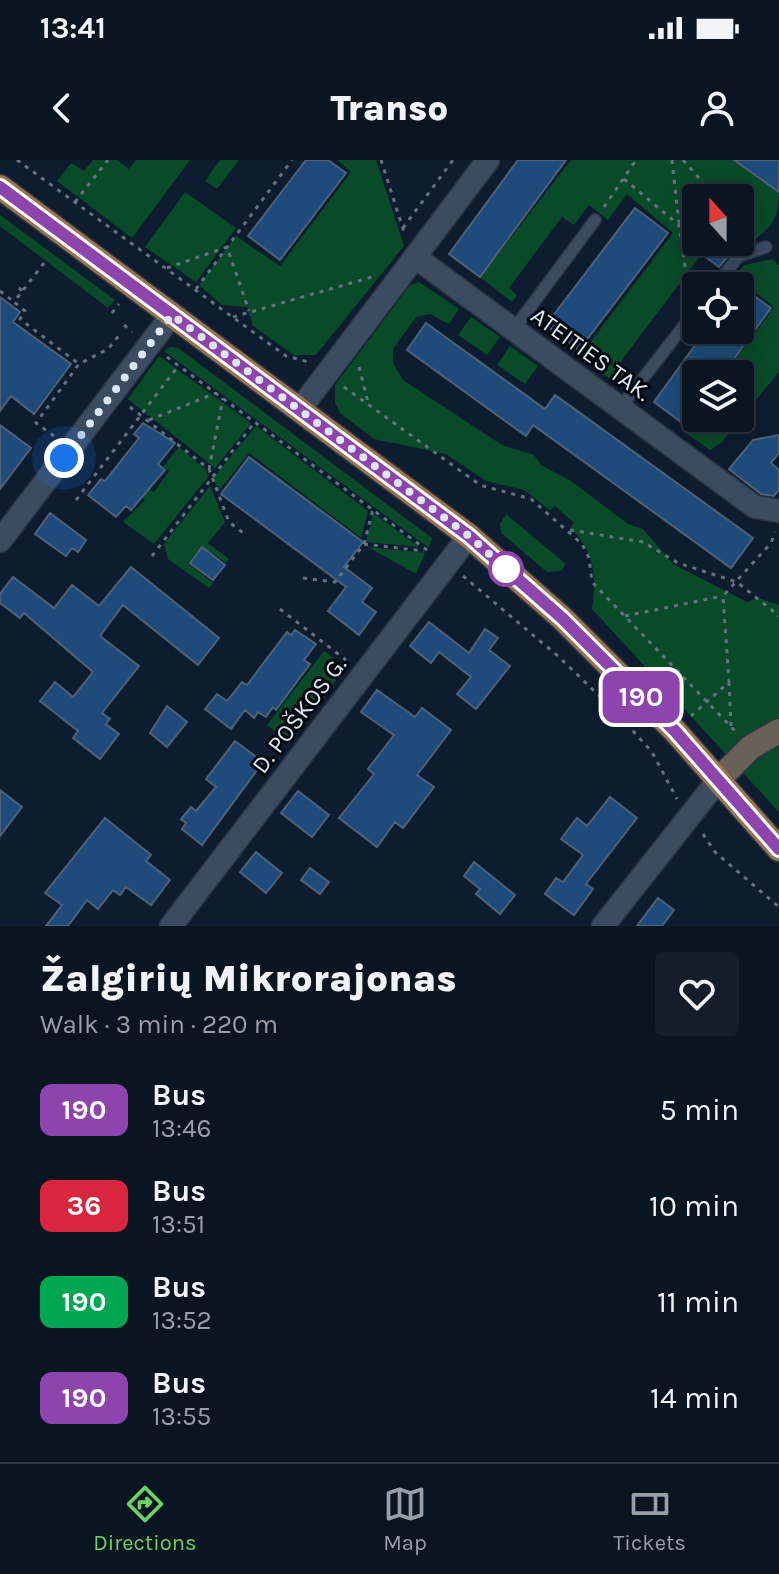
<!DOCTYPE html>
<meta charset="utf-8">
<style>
body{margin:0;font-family:Karla,sans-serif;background:#131e2a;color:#f1f3f6;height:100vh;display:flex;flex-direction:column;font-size:30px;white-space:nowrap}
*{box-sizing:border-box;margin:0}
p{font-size:26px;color:#999fa5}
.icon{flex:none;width:44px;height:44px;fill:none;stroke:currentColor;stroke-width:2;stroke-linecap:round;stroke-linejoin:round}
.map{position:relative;height:766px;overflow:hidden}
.details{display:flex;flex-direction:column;background:#0a1522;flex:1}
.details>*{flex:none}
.badge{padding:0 16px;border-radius:12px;font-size:28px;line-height:52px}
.needle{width:52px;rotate:339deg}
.controls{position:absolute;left:682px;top:24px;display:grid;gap:16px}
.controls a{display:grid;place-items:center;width:72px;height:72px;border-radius:8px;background:#0a1522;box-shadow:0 4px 20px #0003,0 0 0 2px #2a3440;font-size:40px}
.you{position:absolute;width:40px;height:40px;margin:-20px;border:6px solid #fff;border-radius:50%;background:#1a73e8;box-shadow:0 0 0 12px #1a73e833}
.map>.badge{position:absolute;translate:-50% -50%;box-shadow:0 0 0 4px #fff}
.round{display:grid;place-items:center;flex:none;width:84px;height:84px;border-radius:8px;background:#131e2a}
.summary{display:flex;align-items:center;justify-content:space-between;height:136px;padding:0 40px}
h1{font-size:38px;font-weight:800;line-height:60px}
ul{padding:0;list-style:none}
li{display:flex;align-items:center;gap:24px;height:96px;padding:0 40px}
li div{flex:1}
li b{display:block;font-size:30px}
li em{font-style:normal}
li .badge{min-width:88px;font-weight:700;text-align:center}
.status{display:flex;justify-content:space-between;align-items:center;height:56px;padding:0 40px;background:#0a1522;direction:ltr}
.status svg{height:22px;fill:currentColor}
header{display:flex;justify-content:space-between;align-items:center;height:104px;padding:0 40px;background:#0a1522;font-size:36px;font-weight:800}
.tabs{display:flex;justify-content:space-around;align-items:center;height:112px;border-top:2px solid #2a3440;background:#0a1522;font-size:22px;color:#999fa5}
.tabs a{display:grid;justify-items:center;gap:4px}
.tabs .current{color:#6cd362}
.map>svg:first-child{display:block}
</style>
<div class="status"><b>13:41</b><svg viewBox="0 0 49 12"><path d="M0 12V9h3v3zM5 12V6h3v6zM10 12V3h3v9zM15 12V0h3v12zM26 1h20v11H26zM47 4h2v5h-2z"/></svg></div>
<header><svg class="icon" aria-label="back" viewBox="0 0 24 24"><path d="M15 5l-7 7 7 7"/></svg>Transo<svg class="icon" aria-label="person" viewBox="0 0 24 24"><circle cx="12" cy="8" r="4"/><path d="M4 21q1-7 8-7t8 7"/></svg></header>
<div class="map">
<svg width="779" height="766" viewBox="0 0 779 766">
<rect width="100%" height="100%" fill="#0d1c2e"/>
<!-- green -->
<path fill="#094b28" d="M93 0H117L129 9 136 0H190L132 78 57 21 71 3 84 11Z
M220 0H239L217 29 205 21Z
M337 0H376L404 86 316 195H294L253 166 247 147 222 145 199 125 236 76 280 106 351 12Z
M571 0H732L779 33C779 61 770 69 747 85L740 80V38H696V82H711L618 205 627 213 619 225 579 197 673 73 627 34 608 60 589 45 574 65 562 57 509 128 517 135 512 142 480 117Z
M185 32 236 68 196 122 145 87Z
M0 55 115 140 108 148 0 66Z
M772 99 779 105V212L721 283 710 290 683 271 696 254V258H740V214H725L774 147 735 116 744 105Z
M419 122 459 149 449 164 430 154 416 157 393 189V203L403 220 502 285 534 295 541 305 571 321 628 364 643 369 673 404 747 442 758 438 779 445V652L592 449C596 417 596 392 570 368L574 363 555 346 550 350 524 330 486 321 446 294 374 279 340 253 335 242V225L410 125Z
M471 157 500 177 487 195 458 175Z
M510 186 538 206 525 224 497 205Z
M170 187 178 188 432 378 429 388 164 191Z
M159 196 251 263 215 308 128 239Z
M256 266 368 351 361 378 249 293 219 331 213 318Z
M179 287 206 310 208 317 154 384 123 362 145 340 142 337 149 329 154 332 169 311 163 307Z
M210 326 225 362 208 383 229 399 226 403 202 386 188 403 213 423 209 428 168 399 164 384Z
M373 353 419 387 366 382Z
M506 354 566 404 561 411 547 412 501 373 500 364Z
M368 387 425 393 416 414Z
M324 491 346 507 289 582 267 565Z"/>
<!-- building -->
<path fill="#1e4b7b" stroke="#4f6176" stroke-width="2" d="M306 0H328L346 13 280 100 248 76Z
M518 0H566L480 117 449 94Z
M734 0H779V32Z
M635 48 668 73 579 190 546 165Z
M713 82H740L719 107 703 95Z
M740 126 771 148 723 214H696V250L685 265 654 242 706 170H740Z
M0 137 20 152 13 162 71 204 34 254 11 236 0 251Z
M426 163 545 249 555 235 753 378 731 408 533 265 526 276 407 190Z
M143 263 175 283 158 304 165 310 131 350 126 346 116 357 88 335 101 319 105 321 139 278 134 274Z
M0 265 31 288 0 329Z
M779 275V293L771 303 779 310V330L774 336 761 334 729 309 753 280Z
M249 297 363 382 344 407 372 428 362 442 376 452 359 475 328 451 346 427 221 334Z
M50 353 86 380 78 392 72 388 66 396 35 374Z
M202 387 225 405 213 420 190 403Z
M131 407 219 478 198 505 123 445 100 476 139 506 102 553 110 559 106 564 119 574 100 599 73 578 78 571 40 541 55 522 73 537 93 512 24 453 20 458 0 443V434L13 417 54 448 72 425 99 446Z
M429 462 469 493 485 469 498 478 489 490 510 506 476 549 457 534 471 517 439 492 431 503 410 486Z
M295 470 316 484 304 500 310 504 276 550 273 547 266 557 258 552 254 558 245 550 231 569 205 549 217 534 227 541 242 522 247 525 287 472 291 475Z
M377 530 415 557 422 548 451 570 417 615 434 627 403 668 395 662 377 687 339 658 374 614 368 609 394 575 361 552Z
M167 546 187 562 167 587 150 573Z
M235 581 263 602 202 685 182 669 186 663 181 659 191 647 196 651 216 627 206 619Z
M0 630 22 647 0 676Z
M298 631 329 655 312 677 281 653Z
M610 637 637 658 586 724 593 729 574 755 545 734 556 718 563 722 583 695 561 679 577 658 587 666Z
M105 658 151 695 146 701 170 720 151 745 126 727 120 735 113 730 98 749 87 740 68 766H46L62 745 45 733Z
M256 692 282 713 266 733 240 712Z
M474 702 515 735 500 754 476 734 480 729 464 716Z
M310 708 329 722 320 734 301 720Z
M658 738 674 750 662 766H637Z"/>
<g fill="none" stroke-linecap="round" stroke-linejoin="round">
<defs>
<path id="lane" d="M715 126 739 96 766 87
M514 169 595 60
M620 248 696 150"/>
<path id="street" d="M415 97 488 0
M300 249 415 97 755 347 779 351
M0 381 172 155
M171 766 469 376
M603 766 719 619"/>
<path id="secondary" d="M719 619 751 587 779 571"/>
<path id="primary" d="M0 27 469 376 562 458 675 571 779 689"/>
</defs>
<!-- lane casing -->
<use href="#lane" stroke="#2c3341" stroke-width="14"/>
<!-- street casing -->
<use href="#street" stroke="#2c3341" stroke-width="25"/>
<!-- secondary casing -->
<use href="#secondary" stroke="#2c3341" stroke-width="27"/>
<!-- primary casing -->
<use href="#primary" stroke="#2c3341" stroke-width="27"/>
<!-- path -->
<path stroke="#647281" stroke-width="3" stroke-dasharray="4 6" stroke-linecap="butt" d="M17 0 286 196 309 202
M381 0 405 75
M672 0 679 64
M683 0 717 38
M624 19 679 65 686 113 701 126
M75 42 108 0
M604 47 636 0
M740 63 751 75
M403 68 453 0
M44 103 14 142 25 151 20 159 79 204
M167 108 227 87 249 151
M19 128 26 134
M196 129 292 0
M0 131 13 141
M112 153 119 144
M233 157 372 117
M124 165 132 172
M167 197 431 393
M359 207 369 246
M344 227 480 325 531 339 582 384 589 398 592 422 736 572
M130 247 209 309 229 362 247 376
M149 260 216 233
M54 276 36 263 79 204 108 189 121 173
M209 309 223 238
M76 340 179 205
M570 370 643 382 678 403 737 422 779 456
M364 384 373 349
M152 396 254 263
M463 416 559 497 614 550 652 592 677 639
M303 418 335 422 364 384 424 391
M280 449 346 500
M625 456 723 436
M729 522 731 566
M691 556 729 522 723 436 771 383 775 372
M703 674 715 692 779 747"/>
<!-- lane -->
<use href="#lane" stroke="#3b4c61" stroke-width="11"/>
<!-- street -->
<use href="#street" stroke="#3b4c61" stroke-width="22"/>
<!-- secondary -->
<use href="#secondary" stroke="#696058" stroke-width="24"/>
<!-- primary -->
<use href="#primary" stroke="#97744f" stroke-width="24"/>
</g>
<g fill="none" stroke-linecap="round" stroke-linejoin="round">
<defs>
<path id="line" d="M0 27 469 376 562 458 675 571 779 689"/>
</defs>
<!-- line casing -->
<use href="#line" stroke="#fff" stroke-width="18"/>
<!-- line -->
<use href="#line" stroke="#8e44ad" stroke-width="12"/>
<!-- walk -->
<path stroke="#dce7f3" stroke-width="8" stroke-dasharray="0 14.4" d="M64 298 172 155 469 376 515 417 506 409"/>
</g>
<!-- markers -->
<circle fill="#fff" stroke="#8e44ad" stroke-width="4" cx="506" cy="409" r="16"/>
<g text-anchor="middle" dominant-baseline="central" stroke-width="6" stroke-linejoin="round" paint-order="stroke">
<!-- street labels -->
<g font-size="24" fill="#dce7f3" stroke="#03070e">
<text transform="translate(591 194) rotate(36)">ATEITIES TAK.</text>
<text transform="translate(299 555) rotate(-53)">D. POŠKOS G.</text>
</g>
</g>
</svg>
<div class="controls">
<a><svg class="needle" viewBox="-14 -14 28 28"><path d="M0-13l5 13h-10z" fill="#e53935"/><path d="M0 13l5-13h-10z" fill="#999fa5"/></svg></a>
<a><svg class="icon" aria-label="locate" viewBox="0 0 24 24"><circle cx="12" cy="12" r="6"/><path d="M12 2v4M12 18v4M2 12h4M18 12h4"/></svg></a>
<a><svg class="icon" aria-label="layers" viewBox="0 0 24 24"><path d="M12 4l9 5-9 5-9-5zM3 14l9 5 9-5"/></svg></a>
</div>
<div class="you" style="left:64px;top:298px"></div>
<b class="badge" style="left:641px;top:537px;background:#8e44ad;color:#fff">190</b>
</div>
<section class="details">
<div class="summary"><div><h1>Žalgirių Mikrorajonas</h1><p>Walk · 3 min · 220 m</p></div><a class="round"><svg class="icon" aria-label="heart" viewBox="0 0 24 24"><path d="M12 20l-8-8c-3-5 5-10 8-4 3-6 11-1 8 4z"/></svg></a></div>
<ul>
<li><span class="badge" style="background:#8e44ad;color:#fff">190</span><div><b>Bus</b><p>13:46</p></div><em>5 min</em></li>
<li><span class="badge" style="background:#d7263d;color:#fff">36</span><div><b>Bus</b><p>13:51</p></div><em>10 min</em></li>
<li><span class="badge" style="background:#00a651;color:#fff">190</span><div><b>Bus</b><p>13:52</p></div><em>11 min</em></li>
<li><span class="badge" style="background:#8e44ad;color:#fff">190</span><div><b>Bus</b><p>13:55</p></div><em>14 min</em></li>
</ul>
</section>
<nav class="tabs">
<a class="current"><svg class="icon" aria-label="directions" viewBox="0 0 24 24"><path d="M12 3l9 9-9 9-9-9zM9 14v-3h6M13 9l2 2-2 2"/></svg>Directions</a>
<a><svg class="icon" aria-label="map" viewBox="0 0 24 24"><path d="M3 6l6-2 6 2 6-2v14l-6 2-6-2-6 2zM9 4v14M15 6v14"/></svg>Map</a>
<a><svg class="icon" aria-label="tickets" viewBox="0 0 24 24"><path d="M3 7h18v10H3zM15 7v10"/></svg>Tickets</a>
</nav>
